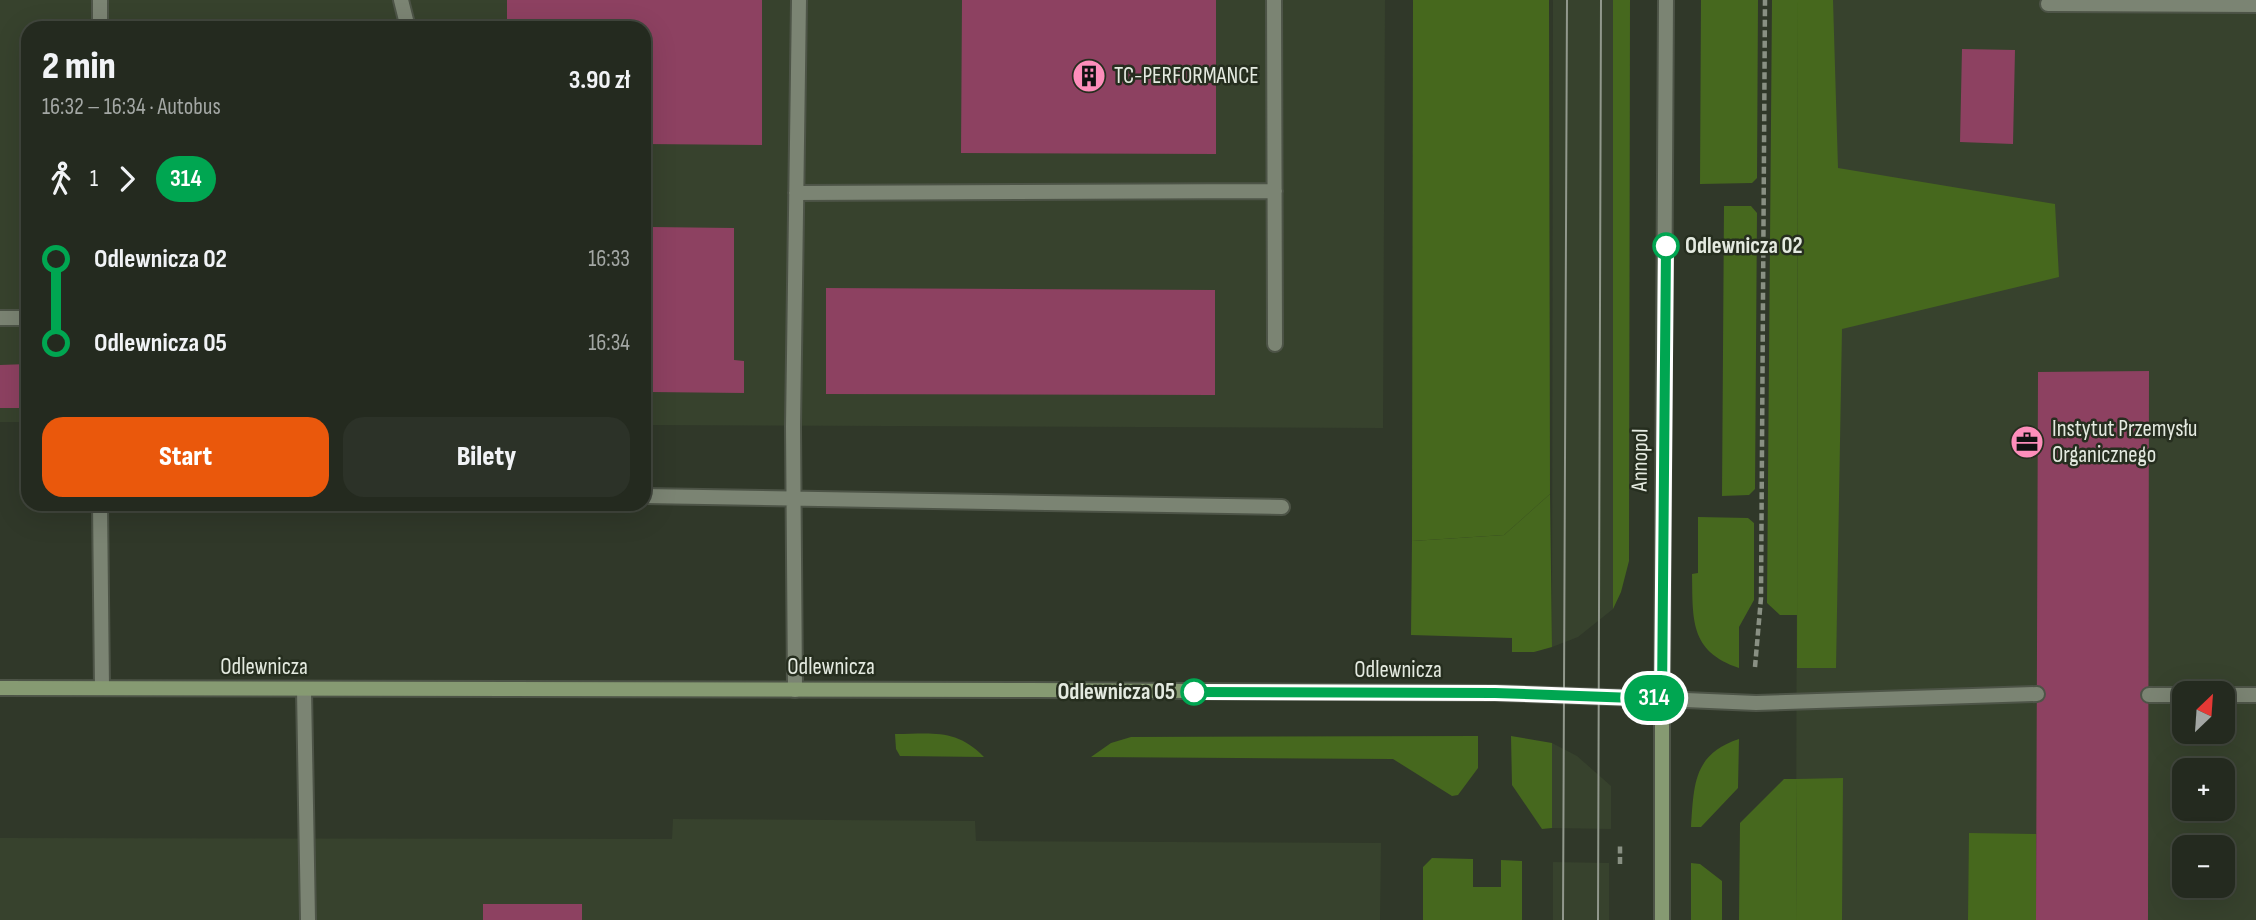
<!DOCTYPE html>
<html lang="pl">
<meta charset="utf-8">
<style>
body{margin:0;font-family:"Sofia Sans Condensed",sans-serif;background:#2c3228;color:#f1f3f6;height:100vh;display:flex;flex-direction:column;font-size:26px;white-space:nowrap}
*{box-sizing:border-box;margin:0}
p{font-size:23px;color:#a3a7a4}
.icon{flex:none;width:38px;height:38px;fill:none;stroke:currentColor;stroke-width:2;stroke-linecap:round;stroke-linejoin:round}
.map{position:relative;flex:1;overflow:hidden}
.panel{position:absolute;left:21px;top:21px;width:630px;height:490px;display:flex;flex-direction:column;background:#242a1f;border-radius:21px;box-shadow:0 7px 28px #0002,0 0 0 2px #41463d}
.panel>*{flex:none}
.badge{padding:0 14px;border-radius:23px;font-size:24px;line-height:46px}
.needle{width:46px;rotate:25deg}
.controls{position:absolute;left:2172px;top:681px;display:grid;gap:14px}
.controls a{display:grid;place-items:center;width:63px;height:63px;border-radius:14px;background:#242a1f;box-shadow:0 7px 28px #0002,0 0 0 2px #41463d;font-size:35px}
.map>.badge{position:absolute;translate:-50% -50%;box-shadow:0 0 0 4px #fff}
.legs{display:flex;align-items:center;gap:10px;height:77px;padding:0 21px;font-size:23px}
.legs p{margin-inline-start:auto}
.headline{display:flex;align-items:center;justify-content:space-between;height:119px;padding:0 21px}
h1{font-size:38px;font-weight:800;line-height:52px}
.cta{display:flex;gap:14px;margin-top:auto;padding:14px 21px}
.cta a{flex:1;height:80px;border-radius:21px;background:#ea580c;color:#fff;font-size:28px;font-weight:800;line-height:80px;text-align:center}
.cta a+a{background:#2c3228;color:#f1f3f6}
ul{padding:0 21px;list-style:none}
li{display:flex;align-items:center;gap:24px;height:84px;font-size:26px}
li i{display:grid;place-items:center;width:10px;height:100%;margin:0 9px;background:currentColor}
li i::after{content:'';width:18px;height:18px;margin:-9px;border:5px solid;border-radius:50%;background:#242a1f}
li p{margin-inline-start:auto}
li:first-child i{background:linear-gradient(#0000 50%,currentColor 0)}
li:last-child i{background:linear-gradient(currentColor 50%,#0000 0)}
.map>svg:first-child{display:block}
</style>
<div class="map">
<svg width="2256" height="920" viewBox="0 0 2256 920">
<rect width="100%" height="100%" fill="#303829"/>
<!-- built -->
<path fill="#37422d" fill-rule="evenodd" d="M0 0H1385L1383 428 644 425V28H28V422H0Z
M1553 0H1613V609L1578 637 1552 647Z
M1798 0H2256V920H1796ZM2184 693H2222V732H2184ZM2184 770H2222V808H2184ZM2184 847H2222V886H2184Z
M1552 743 1577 756 1611 786V829L1552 828Z
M673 819 975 821 976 841 1381 843 1380 920H0V838L672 839Z
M1553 862 1609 863V920H1553Z"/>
<!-- green -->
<path fill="#46681e" d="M1613 0H1630L1629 561 1621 592 1613 609Z
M1701 0H1758L1757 178 1752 183 1700 184Z
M1772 0H1798L1797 615H1780L1767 603Z
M1724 206H1751L1757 213 1755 489 1749 495 1722 496Z
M1550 494 1552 647 1534 652H1512V638L1411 635 1412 541 1504 535Z
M1698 517 1748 518 1754 523V600L1739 627V668C1689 651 1693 619 1692 574L1698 573Z
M895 734C932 734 956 728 984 757L900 756 896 749Z
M1478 736V768L1458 795 1452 796 1393 759 1091 757 1111 743 1131 737Z
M1511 736 1552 743V828L1542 829 1512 785Z
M1739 739 1738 788 1701 827H1691C1694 785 1693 754 1739 739Z
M1784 779H1797L1796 920H1739L1740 823Z
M1432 858 1473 859V887H1501V860L1522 861V920H1423V867Z
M1691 863 1700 864 1722 881V920H1691Z"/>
<!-- forest -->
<path fill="#46681d" d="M1413 0H1549L1550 494 1504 535 1412 541Z
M1798 0H1833L1838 168 2055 204 2059 277 1842 329 1836 668H1797Z
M1843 778 1842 920H1796L1797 779Z
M1969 833 2036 834V920H1968Z"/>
<!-- building -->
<path fill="#8d4161" d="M507 0H762V145L644 144V28H507Z
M962 0H1216V154L961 153Z
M1962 49 2015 50 2013 144 1960 142Z
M651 227 734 228V360L744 361V393L650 392Z
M826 288 1215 290V395L826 394Z
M28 364V408H0V365Z
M2149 371 2148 920H2036L2038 372Z
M483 904H582V920H483Z"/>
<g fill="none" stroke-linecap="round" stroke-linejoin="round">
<defs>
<path id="lane" d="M401 0 408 28
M1274 0 1275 344
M2048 4 2256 5
M100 28V0
M796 193 1275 191
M0 318H28
M644 496 1282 507
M100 504 102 688
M304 690 308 920
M795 690 793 426 799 0
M2149 695H2184
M2222 695H2256
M1662 699 1756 703 2037 694"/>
<path id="street" d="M1662 699 1666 0"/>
<path id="secondary" d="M0 688 1034 690 1495 693 1662 699V920"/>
</defs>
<!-- lane casing -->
<use href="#lane" stroke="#4d5447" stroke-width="18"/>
<!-- street casing -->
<use href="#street" stroke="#4d5447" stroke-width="18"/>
<!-- secondary casing -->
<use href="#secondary" stroke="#4d5447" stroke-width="18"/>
<!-- path -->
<path stroke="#899083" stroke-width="4.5" stroke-dasharray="7 3.5" stroke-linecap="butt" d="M1755 667 1761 598 1765 0
M1620 864V845"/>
<!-- lane -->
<use href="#lane" stroke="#7b8473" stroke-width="14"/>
<!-- street -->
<use href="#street" stroke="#7b8473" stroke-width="14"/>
<!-- secondary -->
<use href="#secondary" stroke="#869a72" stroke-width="14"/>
<!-- tram -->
<path stroke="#91988c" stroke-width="2" d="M1563 920 1567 0
M1598 920 1601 0"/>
</g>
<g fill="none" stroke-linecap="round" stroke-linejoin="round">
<defs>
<path id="line-1" d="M1194 692 1495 693 1662 699 1666 246"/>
</defs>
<!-- line-1 casing -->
<use href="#line-1" stroke="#fff" stroke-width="16"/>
<!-- line-1 -->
<use href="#line-1" stroke="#00a651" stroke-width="10"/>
</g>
<!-- icons -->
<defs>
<symbol id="building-disc" viewBox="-11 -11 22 22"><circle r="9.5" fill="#fe8ebb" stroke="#262e1f"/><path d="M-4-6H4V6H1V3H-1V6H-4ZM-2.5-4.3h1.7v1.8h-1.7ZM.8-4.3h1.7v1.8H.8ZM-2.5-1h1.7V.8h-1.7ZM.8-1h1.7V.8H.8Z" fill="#111"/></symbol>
<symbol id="office-disc" viewBox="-11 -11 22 22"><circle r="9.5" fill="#fe8ebb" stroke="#262e1f"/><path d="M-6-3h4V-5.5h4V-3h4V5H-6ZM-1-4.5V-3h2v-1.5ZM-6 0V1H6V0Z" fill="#111"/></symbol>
</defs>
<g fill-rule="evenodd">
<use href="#building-disc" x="1070" y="57" width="38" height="38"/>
<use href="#office-disc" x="2008" y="423" width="38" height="38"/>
</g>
<!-- markers -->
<g fill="#fff" stroke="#00a651" stroke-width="3.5">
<circle cx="1666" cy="246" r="12"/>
<circle cx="1194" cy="692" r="12"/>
</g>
<g text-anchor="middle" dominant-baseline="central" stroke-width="5" stroke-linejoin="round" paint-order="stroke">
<!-- poi labels -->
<g font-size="23" fill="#e4eae0" stroke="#262e1f" text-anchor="start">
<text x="1114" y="76">TC-PERFORMANCE</text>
<text x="2052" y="429">Instytut Przemysłu<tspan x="2052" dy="26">Organicznego</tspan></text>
</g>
<!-- stop labels -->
<g font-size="23" font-weight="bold" fill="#e4eae0" stroke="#262e1f" text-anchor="start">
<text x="1685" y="246">Odlewnicza 02</text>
<text x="1175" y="692" text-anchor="end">Odlewnicza 05</text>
</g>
<!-- street labels -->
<g font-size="23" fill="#e4eae0" stroke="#262e1f">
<text transform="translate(1640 460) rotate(-89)">Annopol</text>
<text x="264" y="667">Odlewnicza</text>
<text x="831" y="667">Odlewnicza</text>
<text x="1398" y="670">Odlewnicza</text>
</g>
</g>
</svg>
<div class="controls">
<a><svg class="needle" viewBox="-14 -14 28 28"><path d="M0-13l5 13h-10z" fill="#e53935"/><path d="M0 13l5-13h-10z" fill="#a3a7a4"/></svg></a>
<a>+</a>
<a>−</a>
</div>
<b class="badge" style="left:1654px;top:698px;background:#00a651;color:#fff">314</b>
<section class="panel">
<div class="headline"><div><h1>2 min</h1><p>16:32 – 16:34 · Autobus</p></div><b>3.90 zł</b></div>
<div class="legs"><svg class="icon" aria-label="walk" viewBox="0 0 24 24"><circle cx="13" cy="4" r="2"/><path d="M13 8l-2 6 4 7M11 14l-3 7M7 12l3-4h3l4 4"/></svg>1<svg class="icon" aria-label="forward" viewBox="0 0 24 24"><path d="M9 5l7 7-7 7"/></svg><b class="badge" style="background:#00a651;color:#fff">314</b></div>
<ul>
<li><i style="color:#00a651"></i><b>Odlewnicza 02</b><p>16:33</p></li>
<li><i style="color:#00a651"></i><b>Odlewnicza 05</b><p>16:34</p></li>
</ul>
<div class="cta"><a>Start</a><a>Bilety</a></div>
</section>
</div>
